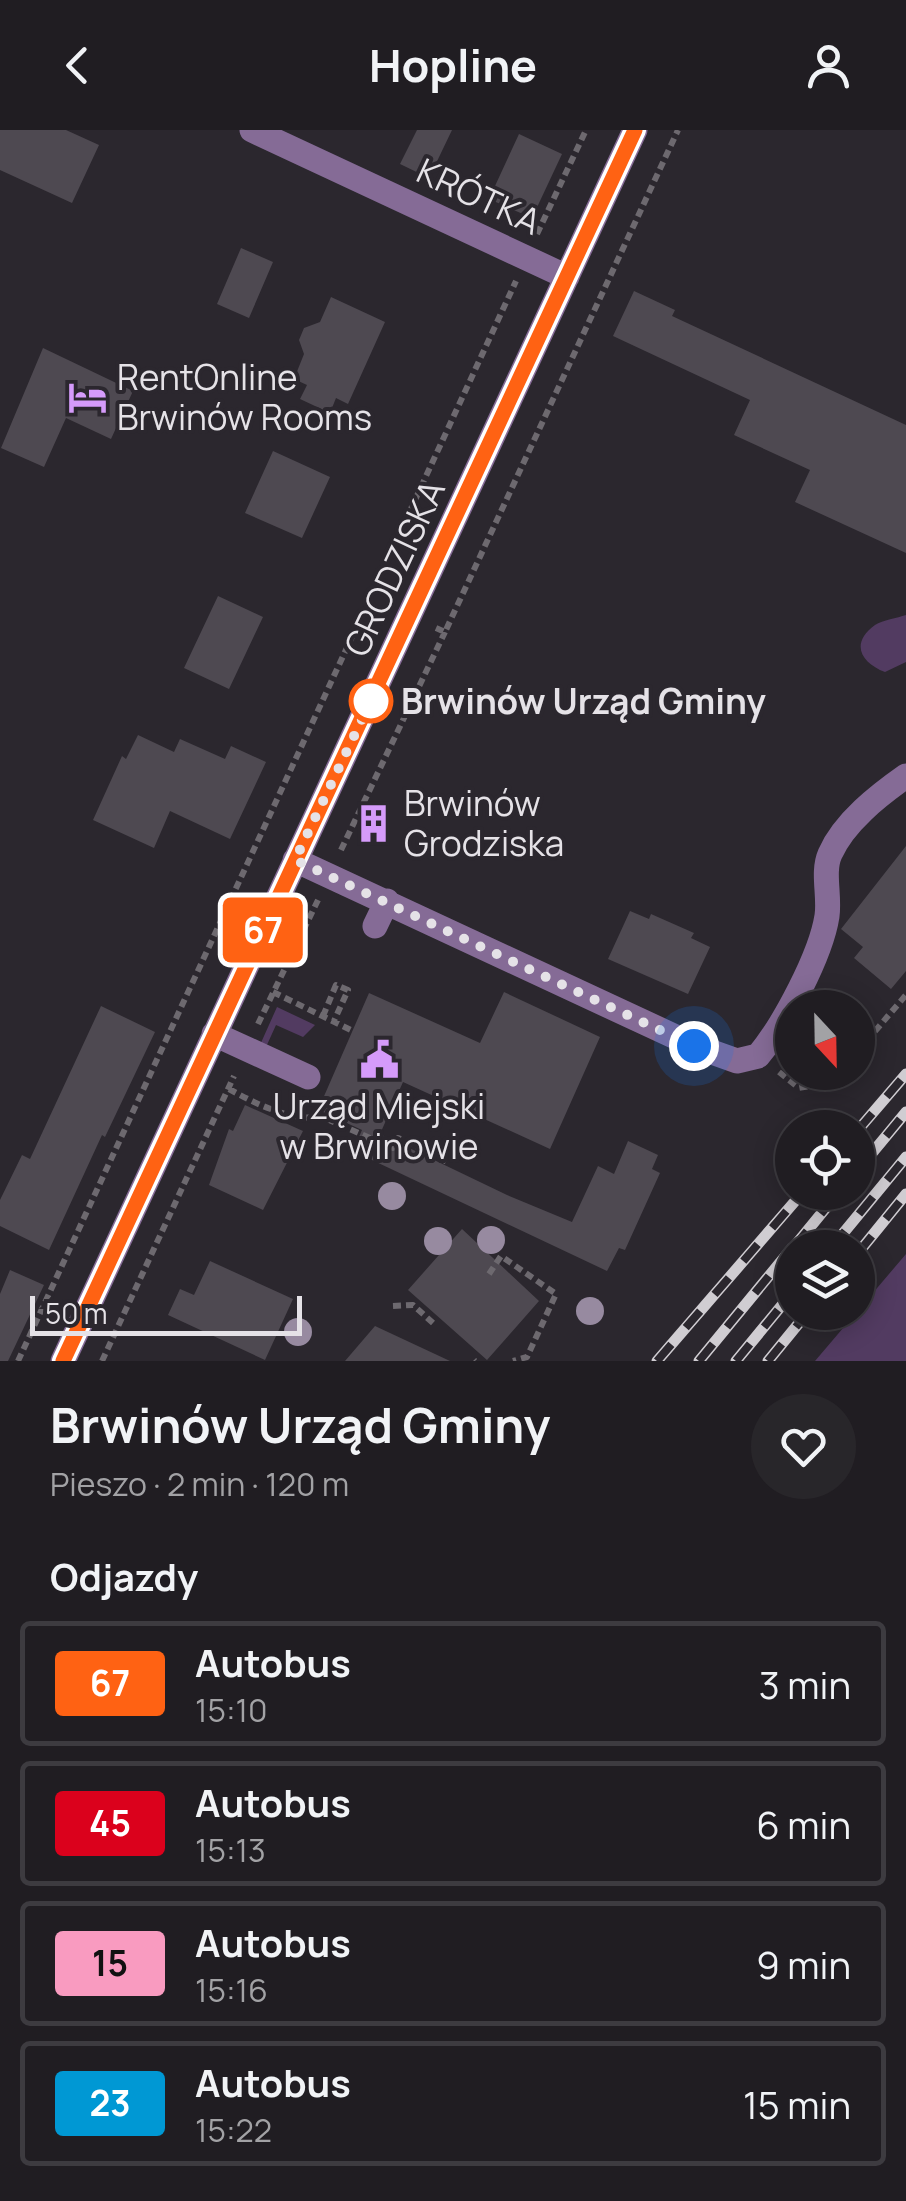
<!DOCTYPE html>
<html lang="pl">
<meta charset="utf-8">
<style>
body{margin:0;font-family:Manrope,sans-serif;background:#28262a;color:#f1f3f6;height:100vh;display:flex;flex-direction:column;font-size:38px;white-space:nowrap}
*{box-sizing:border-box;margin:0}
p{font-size:32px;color:#a2a2a5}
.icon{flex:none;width:55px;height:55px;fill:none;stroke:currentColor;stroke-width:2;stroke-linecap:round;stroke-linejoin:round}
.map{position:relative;height:1231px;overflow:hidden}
.details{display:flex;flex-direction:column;background:#201d22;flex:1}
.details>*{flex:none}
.badge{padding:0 20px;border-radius:8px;font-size:35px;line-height:65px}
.needle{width:65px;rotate:158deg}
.tools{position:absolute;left:775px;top:860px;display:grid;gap:20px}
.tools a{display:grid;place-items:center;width:100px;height:100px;border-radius:50%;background:#201d22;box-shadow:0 5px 25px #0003,0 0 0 2px #3d3b40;font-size:50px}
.scale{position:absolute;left:30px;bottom:25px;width:272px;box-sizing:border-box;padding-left:10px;border:5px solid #e5e2e7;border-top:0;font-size:28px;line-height:35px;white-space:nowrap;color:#e5e2e7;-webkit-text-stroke:8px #2b272e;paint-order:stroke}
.you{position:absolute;width:50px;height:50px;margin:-25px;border:8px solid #fff;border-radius:50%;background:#1a73e8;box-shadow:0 0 0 15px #1a73e833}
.map>.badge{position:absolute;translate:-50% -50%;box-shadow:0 0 0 5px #fff}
h2{padding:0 50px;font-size:38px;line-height:90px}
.round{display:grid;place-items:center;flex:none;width:105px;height:105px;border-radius:52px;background:#28262a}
.overview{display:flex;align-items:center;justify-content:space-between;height:170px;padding:0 50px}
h1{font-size:48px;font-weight:700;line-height:75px}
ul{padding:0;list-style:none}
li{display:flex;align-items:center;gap:30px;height:125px;margin:0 20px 15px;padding:0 30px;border:5px solid #3d3b40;border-radius:10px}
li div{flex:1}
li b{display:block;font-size:38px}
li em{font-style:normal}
li .badge{min-width:110px;font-weight:700;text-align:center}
header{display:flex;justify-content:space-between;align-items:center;height:130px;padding:0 50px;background:#201d22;font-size:45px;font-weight:700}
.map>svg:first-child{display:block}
</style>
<header><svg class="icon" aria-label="back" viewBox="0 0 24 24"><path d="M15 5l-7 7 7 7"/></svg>Hopline<svg class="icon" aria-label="person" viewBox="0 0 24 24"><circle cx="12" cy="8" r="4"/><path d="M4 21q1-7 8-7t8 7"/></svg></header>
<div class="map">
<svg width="906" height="1231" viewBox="0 0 906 1231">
<rect width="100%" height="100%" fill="#2b272e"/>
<!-- green -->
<path fill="#523b61" d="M906 485V532L885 542C862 533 849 514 875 495 883 490 897 488 906 485Z
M277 877 315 895 303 907 276 895 266 917 260 915Z
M906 1124V1231H815Z"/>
<!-- building -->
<path fill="#4e4951" d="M0 0H66L99 15 72 73 0 40Z
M417 0H452L429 48 400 34Z
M519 4 562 24 532 88 489 69Z
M241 118 273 132 249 188 217 174Z
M634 161 675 180 672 186 906 295V423L795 372 810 340 734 305 750 270 613 206Z
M331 167 385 192 348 274 336 268 330 283 300 269 307 255 294 249 304 224 299 210 304 198 320 192Z
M43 218 133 261 111 309 66 288 44 337 1 318Z
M273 321 330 347 302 408 245 383Z
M218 466 263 487 229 559 184 538Z
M138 605 174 622 180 609 225 629 231 616 266 632 230 709 170 681 154 718 93 690 122 626 126 629Z
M906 716V841L891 859 854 828 863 817 841 799Z
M630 781 649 789 651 784 694 803 691 808 710 817 688 864 608 829Z
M504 862 600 907 550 1019 403 952 380 1004 507 1065 572 1092 598 1036 614 1044 628 1011 658 1025 652 1039 660 1043 625 1120 619 1118 607 1141 353 1021 362 1000 318 980 369 863 480 913Z
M101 876 155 902 105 1007 102 1005 49 1120 0 1096V1070L22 1025 30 1029Z
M245 975 303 1001 263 1080 209 1055 229 999 233 1001Z
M462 1099 539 1171 487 1230 408 1160Z
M210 1131 293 1169 265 1230 168 1185 180 1159 194 1165Z
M10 1140 44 1155 8 1231H0V1164Z
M375 1196 450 1231H345Z"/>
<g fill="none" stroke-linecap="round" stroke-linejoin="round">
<!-- path -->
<path stroke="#6d696f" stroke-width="6" stroke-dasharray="8 5" stroke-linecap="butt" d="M537 104 586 0
M436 498 445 502 678 0
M341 720 445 502
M273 862 353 901
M323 886 336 855 348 860 334 891
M258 894 318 770
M858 921 906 865
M779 942 799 958 820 954 833 942
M229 959C256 974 290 991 322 987L393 1018 398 1008 444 1029 442 1033
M489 1144 501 1126 556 1164 527 1227 513 1231
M393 1176 413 1175 433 1193
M474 1230 475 1231
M18 1231 516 151
M102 1231 234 946"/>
<!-- minor -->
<path stroke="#856b96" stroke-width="25" d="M252 0 567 147
M295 730 695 916 737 931 758 926C784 895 821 825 827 786 830 766 822 742 830 724 844 692 879 665 906 646
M375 796 387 771
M214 904 308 947
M63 1231 635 0"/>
<defs>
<path id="rail" d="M858 1000 906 944
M858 1040 906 982
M793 1118 839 1062
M831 1118 906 1027
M858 1123 906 1064
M657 1231 803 1062
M699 1231 792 1118
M736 1231 792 1163
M768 1231 808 1182"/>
</defs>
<!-- rail casing -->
<use href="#rail" stroke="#d0cdd2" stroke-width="11"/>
<!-- rail -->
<use href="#rail" stroke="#2b272e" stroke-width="8" stroke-dasharray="22" stroke-linecap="butt"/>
</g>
<!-- trees -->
<g fill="#978aa0">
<circle cx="392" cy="1066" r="14"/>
<circle cx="491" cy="1110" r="14"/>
<circle cx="438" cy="1111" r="14"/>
<circle cx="590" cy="1181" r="14"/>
<circle cx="298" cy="1202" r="14"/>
</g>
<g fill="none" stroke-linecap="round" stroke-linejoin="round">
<defs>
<path id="line" d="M63 1231 635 0"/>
</defs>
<!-- line casing -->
<use href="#line" stroke="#fff" stroke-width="22"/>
<!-- line -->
<use href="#line" stroke="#ff6213" stroke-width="15"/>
<!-- walk -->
<path stroke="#e5e2e7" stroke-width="10" stroke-dasharray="0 18" d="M371 571 374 564 295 730 694 916"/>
</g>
<!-- icons -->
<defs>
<symbol id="hotel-bare" viewBox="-9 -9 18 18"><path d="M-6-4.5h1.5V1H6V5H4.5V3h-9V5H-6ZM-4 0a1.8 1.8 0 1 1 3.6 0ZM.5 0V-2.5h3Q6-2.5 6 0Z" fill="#d59bfa" stroke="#2b272e" stroke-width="2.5" paint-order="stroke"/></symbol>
<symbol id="building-bare" viewBox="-9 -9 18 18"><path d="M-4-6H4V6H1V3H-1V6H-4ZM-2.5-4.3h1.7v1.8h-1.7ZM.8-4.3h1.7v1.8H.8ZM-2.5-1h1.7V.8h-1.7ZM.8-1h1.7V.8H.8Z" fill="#d59bfa" stroke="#2b272e" stroke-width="2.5" paint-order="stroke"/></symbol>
<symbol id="civic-bare" viewBox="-9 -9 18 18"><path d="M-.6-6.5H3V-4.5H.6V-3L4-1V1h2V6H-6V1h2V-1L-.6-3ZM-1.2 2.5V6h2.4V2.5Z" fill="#d59bfa" stroke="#2b272e" stroke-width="2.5" paint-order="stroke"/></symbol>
</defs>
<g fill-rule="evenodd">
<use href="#hotel-bare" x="60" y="240" width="55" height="55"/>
<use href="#building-bare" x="346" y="666" width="55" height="55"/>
<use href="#civic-bare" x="352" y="902" width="55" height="55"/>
</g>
<!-- markers -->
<circle fill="#fff" stroke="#ff6213" stroke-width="5" cx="371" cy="571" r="20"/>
<g text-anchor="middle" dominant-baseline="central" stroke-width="8" stroke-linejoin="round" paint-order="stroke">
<!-- street labels -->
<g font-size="35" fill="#e5e2e7" stroke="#2b272e">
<text transform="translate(479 66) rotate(25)">KRÓTKA</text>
<text transform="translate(394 438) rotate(-65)">GRODZISKA</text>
</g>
<!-- poi labels -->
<g font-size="35" fill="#e5e2e7" stroke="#2b272e" text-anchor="start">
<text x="117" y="247">RentOnline<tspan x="117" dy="40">Brwinów Rooms</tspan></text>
<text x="404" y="673">Brwinów<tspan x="404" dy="40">Grodziska</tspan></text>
<text x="379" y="976" text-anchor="middle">Urząd Miejski<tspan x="379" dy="40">w Brwinowie</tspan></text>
</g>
<!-- stop labels -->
<g font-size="35" font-weight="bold" fill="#e5e2e7" stroke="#2b272e" text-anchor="start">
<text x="401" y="571">Brwinów Urząd Gminy</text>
</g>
</g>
</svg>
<div class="tools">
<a><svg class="needle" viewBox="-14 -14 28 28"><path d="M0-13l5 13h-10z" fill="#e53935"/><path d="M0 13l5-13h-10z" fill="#a2a2a5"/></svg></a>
<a><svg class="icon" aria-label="locate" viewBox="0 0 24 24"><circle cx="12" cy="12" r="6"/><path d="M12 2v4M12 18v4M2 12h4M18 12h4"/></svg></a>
<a><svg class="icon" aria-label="layers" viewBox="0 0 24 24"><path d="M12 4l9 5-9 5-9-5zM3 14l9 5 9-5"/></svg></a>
</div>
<div class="scale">50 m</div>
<div class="you" style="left:694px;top:916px"></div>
<b class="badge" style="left:263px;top:800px;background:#ff6213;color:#fff">67</b>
</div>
<section class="details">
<div class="overview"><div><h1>Brwinów Urząd Gminy</h1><p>Pieszo · 2 min · 120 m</p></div><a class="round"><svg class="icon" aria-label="heart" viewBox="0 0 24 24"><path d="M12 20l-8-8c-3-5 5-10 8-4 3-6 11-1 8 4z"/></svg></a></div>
<h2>Odjazdy</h2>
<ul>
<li><span class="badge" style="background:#ff6213;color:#fff">67</span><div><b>Autobus</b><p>15:10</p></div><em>3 min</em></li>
<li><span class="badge" style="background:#db011c;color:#fff">45</span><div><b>Autobus</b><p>15:13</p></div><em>6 min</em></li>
<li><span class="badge" style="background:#f99bc0;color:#111">15</span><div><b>Autobus</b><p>15:16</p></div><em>9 min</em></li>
<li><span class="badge" style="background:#0098d4;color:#fff">23</span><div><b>Autobus</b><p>15:22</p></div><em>15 min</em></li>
</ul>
</section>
